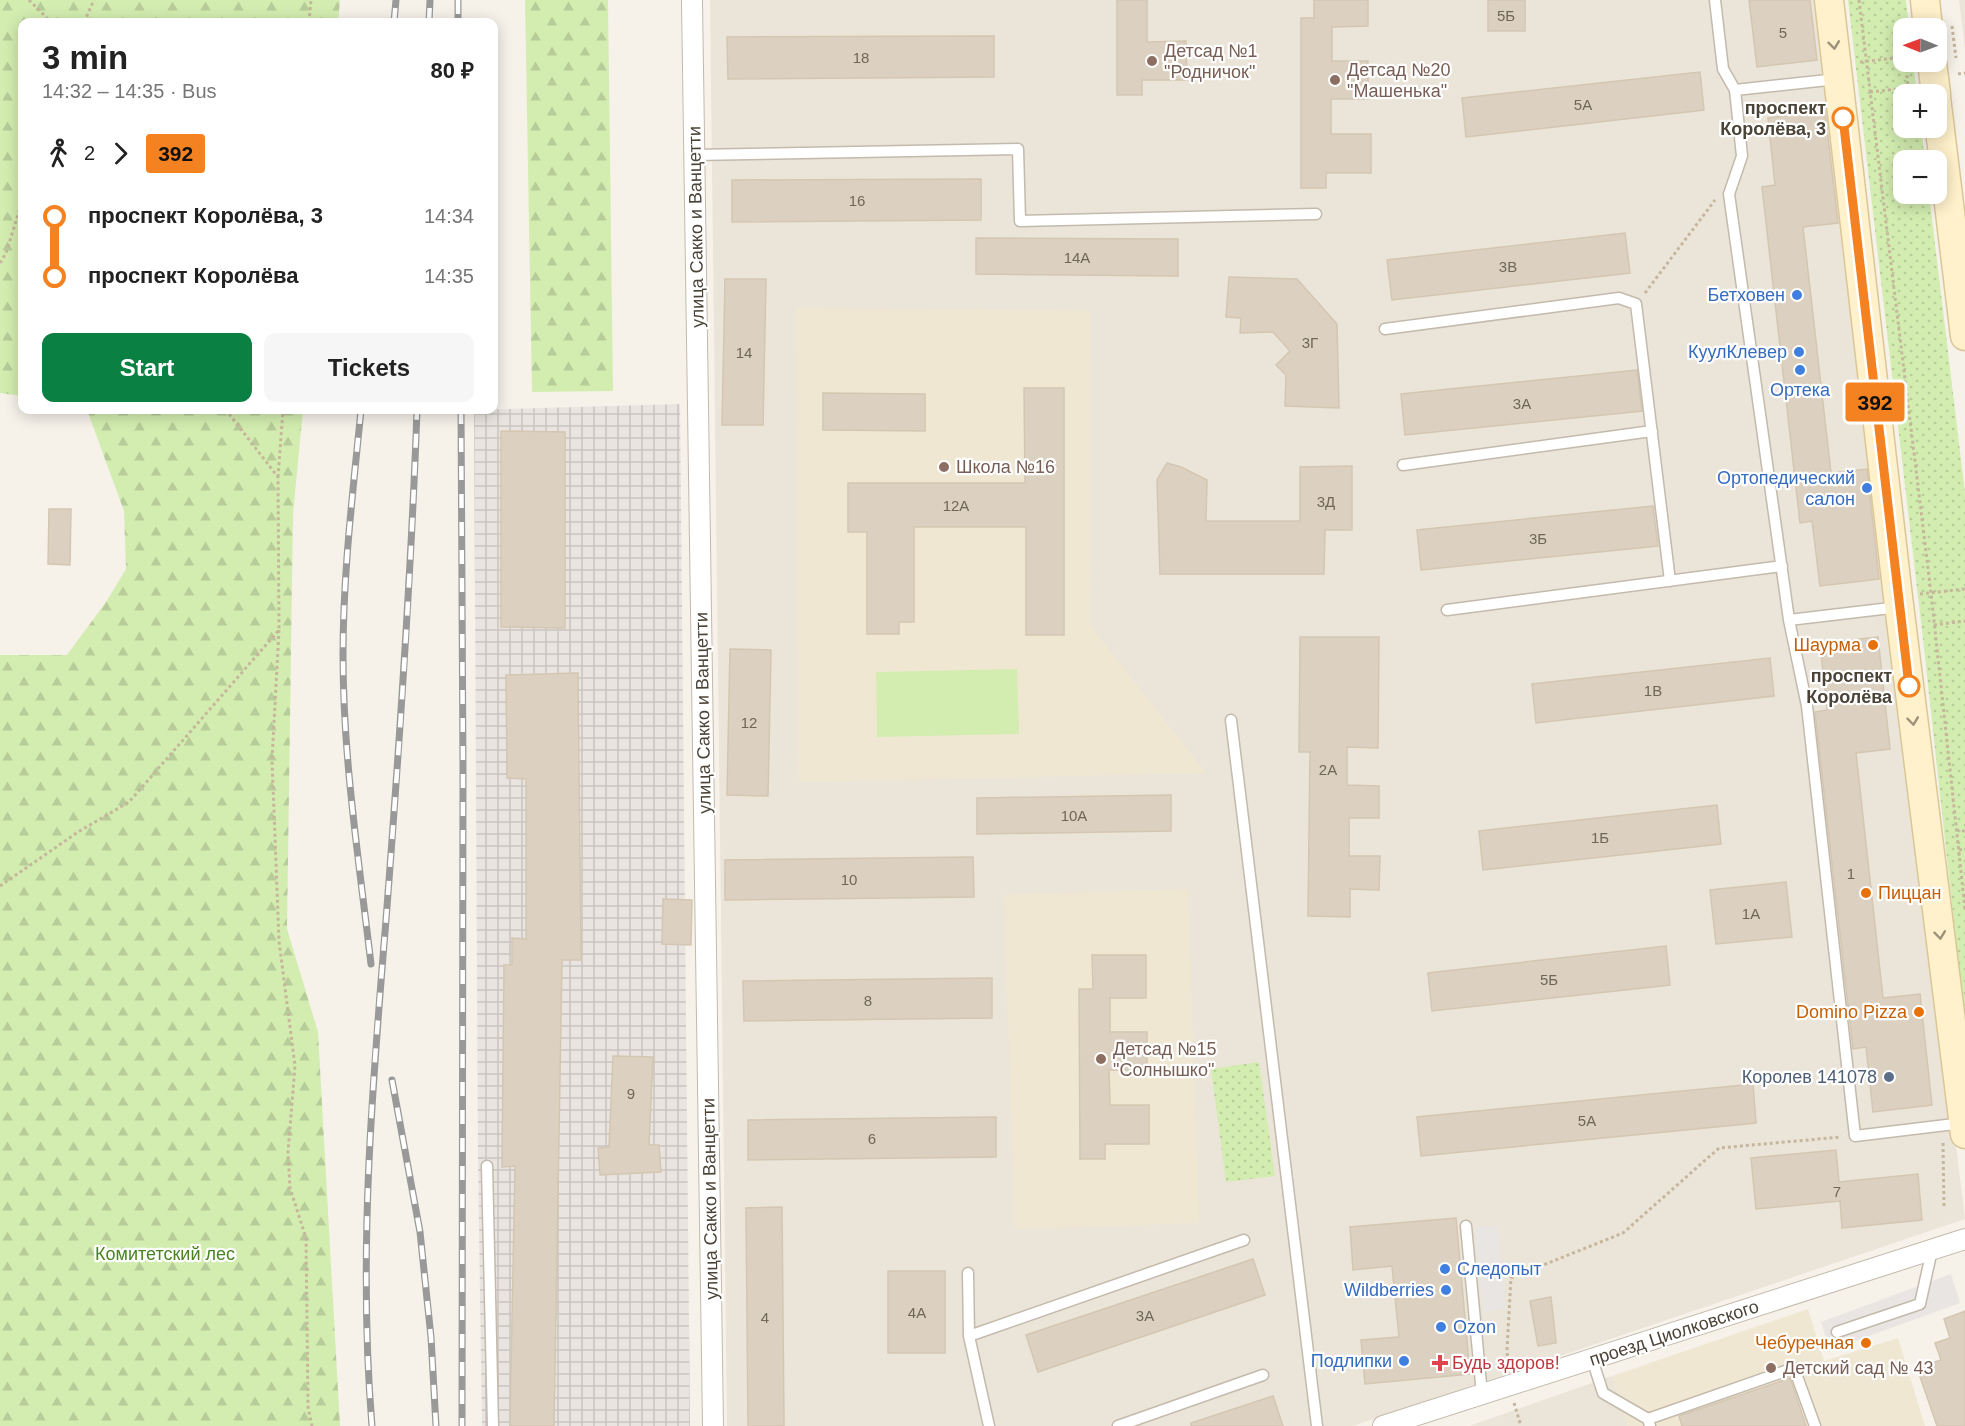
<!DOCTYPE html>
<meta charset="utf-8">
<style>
body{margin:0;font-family:Arial,sans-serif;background:#f6f6f6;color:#222;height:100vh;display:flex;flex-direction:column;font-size:22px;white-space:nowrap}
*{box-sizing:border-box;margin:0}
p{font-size:20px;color:#767676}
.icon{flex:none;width:33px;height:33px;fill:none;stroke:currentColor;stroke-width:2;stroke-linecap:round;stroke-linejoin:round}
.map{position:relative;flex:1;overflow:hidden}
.panel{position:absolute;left:18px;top:18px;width:480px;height:396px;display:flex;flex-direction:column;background:#fff;border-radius:12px;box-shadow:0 3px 15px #0003}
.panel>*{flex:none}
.badge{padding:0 12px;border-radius:4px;font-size:21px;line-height:39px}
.needle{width:39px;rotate:271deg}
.buttons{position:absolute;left:1893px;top:18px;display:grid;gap:12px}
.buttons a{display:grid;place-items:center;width:54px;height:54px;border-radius:12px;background:#fff;box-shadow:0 3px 15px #0003;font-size:30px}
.map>.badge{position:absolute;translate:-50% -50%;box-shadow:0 0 0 3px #fff}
.legs{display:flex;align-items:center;gap:9px;height:66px;padding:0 24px;font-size:20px}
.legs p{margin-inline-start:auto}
.head{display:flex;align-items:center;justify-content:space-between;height:102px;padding:0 24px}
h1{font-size:33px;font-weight:700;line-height:45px}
.action{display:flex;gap:12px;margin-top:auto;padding:12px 24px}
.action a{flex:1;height:69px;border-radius:12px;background:#0b8043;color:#fff;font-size:24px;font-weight:700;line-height:69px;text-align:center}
.action a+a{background:#f6f6f6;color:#222}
ul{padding:0 24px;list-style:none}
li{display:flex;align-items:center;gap:21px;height:60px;font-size:22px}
li i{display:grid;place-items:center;width:9px;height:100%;margin:0 8px;background:currentColor}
li i::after{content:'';width:15px;height:15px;margin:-8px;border:4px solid;border-radius:50%;background:#fff}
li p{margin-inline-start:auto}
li:first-child i{background:linear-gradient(#0000 50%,currentColor 0)}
li:last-child i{background:linear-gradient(currentColor 50%,#0000 0)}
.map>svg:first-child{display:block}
</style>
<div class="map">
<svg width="1965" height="1426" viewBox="0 0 1965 1426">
<defs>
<pattern id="industrial-grid" width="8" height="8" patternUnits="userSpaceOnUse" patternTransform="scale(1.5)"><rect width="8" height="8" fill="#e9e4df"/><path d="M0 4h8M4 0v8" fill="none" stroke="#c9c5c0"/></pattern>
<pattern id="forest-firs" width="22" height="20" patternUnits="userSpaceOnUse" patternTransform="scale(1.5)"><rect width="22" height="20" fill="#d3edb0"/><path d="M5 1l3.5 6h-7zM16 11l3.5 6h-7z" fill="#b7cc98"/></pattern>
<pattern id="park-dots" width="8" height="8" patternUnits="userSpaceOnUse" patternTransform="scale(1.5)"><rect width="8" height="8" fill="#d3edb0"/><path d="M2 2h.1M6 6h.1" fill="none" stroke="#b7cc98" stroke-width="1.8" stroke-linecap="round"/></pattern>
</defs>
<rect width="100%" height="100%" fill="#f6f2ea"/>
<!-- residential -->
<path fill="#ebe4d8" d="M710 0H1817L1965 1219 1353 1426H727Z
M1959 0H1965V49Z
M1612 1376 1628 1426H1469Z"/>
<!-- industrial -->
<path fill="url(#industrial-grid)" d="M680 404 690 1426H482L478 1161 474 410Z"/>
<!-- education -->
<path fill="#f0e7d3" d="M796 308 1090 311 1089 624 1206 773 799 782Z
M1188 889 1199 1223 1015 1229 1004 895Z
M1808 1309 1824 1361 1898 1338 1925 1426H1628L1612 1376Z"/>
<!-- forest -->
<path fill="url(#forest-firs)" d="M0 0H340L338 22H22V396L0 393Z
M525 0H608L613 391 532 392Z
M87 410H303L293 514 287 929 318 1032 340 1426H0V655H67L106 602 126 569 124 511Z"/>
<!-- park -->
<path fill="url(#park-dots)" d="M1848 0H1906L1909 28H1904V62H1913L1917 94H1904V128H1921L1925 160H1904V194H1929L1965 493V1024L1923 639Z
M1259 1062 1275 1176 1226 1182 1211 1069Z"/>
<!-- pitch -->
<path fill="#d3edb0" d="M1017 669 1019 734 877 737 876 672Z"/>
<!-- parking -->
<path fill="#e8e5e2" d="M1497 1225 1506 1309 1483 1312 1474 1228Z
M1951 1274 1960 1303 1830 1350 1821 1322Z"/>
<!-- building -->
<path fill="#dcd1c1" stroke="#d4c6b1" stroke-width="1.5" d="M1117 0H1147V42L1186 41 1187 80H1142V95H1117Z
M1314 0H1368V26L1332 27V61H1368V99H1331V134H1371V173H1326V188H1301V18H1314Z
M1488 0H1525V31H1488Z
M1749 0H1810L1817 60 1757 67Z
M994 36V77L728 79 727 37Z
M1700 72 1704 110 1466 137 1462 98Z
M1825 111 1838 223 1803 227 1831 473 1867 469 1879 579 1820 586 1812 521 1800 523 1762 187 1775 185 1768 118Z
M981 179V220L732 222V180Z
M1625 233 1630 273 1392 300 1387 260Z
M976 238 1178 239V276L976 274Z
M1229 277 1297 279 1337 324 1339 408 1285 406 1286 375 1276 365 1290 351 1273 332 1240 333 1241 318 1226 317Z
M725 279H766L763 425H722Z
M1637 370 1642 411 1405 435 1401 394Z
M1024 388H1064V635H1026V527H914V622H899V634H867V532H848V483H1025Z
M823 393 925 394V431L823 430Z
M501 431 565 432V628L501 627Z
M1167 463 1181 467 1207 480 1206 521H1300V467L1352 466V530H1325L1324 574H1160L1157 480Z
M1653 506 1658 546 1421 570 1417 530Z
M49 509H71L70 565 48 564Z
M1300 637H1379L1378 748 1347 747V785L1379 786V818H1349V856H1380L1379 890 1350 889V917L1308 916 1310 752H1299Z
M1878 637 1890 749 1856 753 1883 998 1920 994 1932 1105 1873 1112 1866 1047 1853 1049 1815 712 1827 710 1820 643Z
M730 649 771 650 768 796 727 795Z
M1770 658 1774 696 1536 723 1532 684Z
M578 673 581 960H562L554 1426H510L515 1166 502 1167 504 965H512V938L526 939V779L507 778 506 675Z
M1171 795V831L977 834V798Z
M1717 805 1721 844 1483 870 1479 831Z
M973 857 974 897 725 900V860Z
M1786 882 1792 937 1716 944 1710 890Z
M663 899 692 900 691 945 662 944Z
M1666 946 1670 985 1432 1011 1428 973Z
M1092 955H1146V998H1110V1032H1147V1070H1109L1110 1105H1149V1144H1105V1159H1080L1079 989H1093Z
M992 978V1018L744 1021 743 981Z
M613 1056 653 1057 649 1145H659L661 1172 600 1175 598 1148 609 1147Z
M1753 1084 1756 1123 1421 1156 1417 1117Z
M996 1117V1157L748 1160V1120Z
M1836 1150 1839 1182 1918 1174 1922 1220 1842 1228 1840 1201 1756 1209 1751 1158Z
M782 1207 784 1426H748L746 1208Z
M1456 1218 1470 1374 1365 1384 1361 1340 1399 1337 1392 1266 1353 1270 1350 1227Z
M1253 1259 1265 1295 1038 1372 1026 1335Z
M888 1271H945V1353H888Z
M1551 1297 1556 1343 1538 1346 1530 1301Z
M1965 1311V1426H1937L1917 1368 1941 1360 1935 1343 1950 1338 1944 1319Z
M1790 1378 1806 1426H1682L1679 1416Z
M1273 1396 1283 1426H1191V1423Z"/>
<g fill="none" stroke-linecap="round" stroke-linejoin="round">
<defs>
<path id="service" d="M1715 0 1723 69 1735 90 1742 156 1729 194 1789 620 1899 607
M1735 90 1837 79
M695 155 1018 149 1020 221 1316 214
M1385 329 1619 298 1636 304 1670 581
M1403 465 1652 431
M1447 610 1782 566
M1789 620 1807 706 1855 1136 1963 1123
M1231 720 1317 1426
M487 1166 493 1426
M1466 1226 1482 1394
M968 1273 969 1336 989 1426
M1837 1332 1920 1304 1932 1250
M969 1336 1244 1240
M1592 1359 1603 1393 1648 1419 1650 1426
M1648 1419 1794 1368 1815 1426
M1118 1426 1263 1375"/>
<path id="minor" d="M692 0 713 1426
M1383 1426 1965 1239"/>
<path id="secondary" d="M1829 0 1898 597 1965 1134
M1925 0 1928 28
M1932 62 1936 94
M1936 97 1965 336"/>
</defs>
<!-- service casing -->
<use href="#service" stroke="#c3baac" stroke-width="13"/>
<!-- minor casing -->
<use href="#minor" stroke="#c3baac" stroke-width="22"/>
<!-- secondary casing -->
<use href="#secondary" stroke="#dac797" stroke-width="31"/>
<!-- path -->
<path stroke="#c6b69c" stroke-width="3" stroke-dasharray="3 3" stroke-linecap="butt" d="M29 0 51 22
M1859 0 1931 593 1965 909
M84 22 94 0
M309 22 311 0
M1952 26 1956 58
M1860 62 1904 57
M1958 74 1965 73
M1870 92 1908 88 1906 62
M0 263 6 253 22 202
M1645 293 1715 200
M278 477 283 410
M1920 594 1965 589
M1934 625 1965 621
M279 630 272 760 279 941 295 1066 288 1152 290 1188 306 1238 308 1407 312 1426
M1956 830 1965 831
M1959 850 1965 849
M0 886 78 832 129 802 279 630 278 477 226 410
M1943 1143 1944 1207
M1508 1368 1507 1350 1511 1278 1623 1233 1719 1148 1841 1137
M1514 1403 1521 1426"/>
<!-- service -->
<use href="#service" stroke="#fff" stroke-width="10"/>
<!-- minor -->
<use href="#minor" stroke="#fff" stroke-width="20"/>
<!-- secondary -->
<use href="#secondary" stroke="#fff1cb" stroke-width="28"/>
<defs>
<path id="rail" d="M458 0V22
M394 22 396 0
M429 22 430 0
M361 410C353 491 343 573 343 655 343 759 359 861 371 964
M461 410 463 771 462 1426
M392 1080 420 1232 431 1337 436 1426
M372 1426C358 1257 372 1089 386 920 399 750 411 580 417 410"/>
</defs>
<!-- rail casing -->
<use href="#rail" stroke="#999" stroke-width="7"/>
<!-- rail -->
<use href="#rail" stroke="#fff" stroke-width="4.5" stroke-dasharray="14" stroke-linecap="butt"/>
</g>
<!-- one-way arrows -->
<defs><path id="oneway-chevron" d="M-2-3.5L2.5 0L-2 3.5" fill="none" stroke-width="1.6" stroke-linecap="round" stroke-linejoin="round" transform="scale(1.5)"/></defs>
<g stroke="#9c917a">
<use href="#oneway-chevron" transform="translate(1834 45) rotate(83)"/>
<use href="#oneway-chevron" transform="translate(1913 721) rotate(83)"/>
<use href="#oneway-chevron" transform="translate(1940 935) rotate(83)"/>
</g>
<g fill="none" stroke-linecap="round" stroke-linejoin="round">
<defs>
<path id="line-1" d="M1843 118 1909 686"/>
</defs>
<!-- line-1 casing -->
<use href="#line-1" stroke="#fff" stroke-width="14"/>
<!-- line-1 -->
<use href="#line-1" stroke="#f58220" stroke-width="9"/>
</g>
<!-- markers -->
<g fill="#8d6e63" stroke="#fff" stroke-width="2">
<circle cx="1152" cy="61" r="6"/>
<circle cx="1335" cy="80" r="6"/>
<circle cx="944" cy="467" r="6"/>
<circle cx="1101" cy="1059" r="6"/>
<circle cx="1771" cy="1368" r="6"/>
</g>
<g fill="#fff" stroke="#f58220" stroke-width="3">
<circle cx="1843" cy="118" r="10"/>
<circle cx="1909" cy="686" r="10"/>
</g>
<g fill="#3f7fe0" stroke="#fff" stroke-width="2">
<circle cx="1797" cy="295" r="6"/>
<circle cx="1799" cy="352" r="6"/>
<circle cx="1800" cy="370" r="6"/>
<circle cx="1867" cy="488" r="6"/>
<circle cx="1445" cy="1269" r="6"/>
<circle cx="1446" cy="1290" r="6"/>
<circle cx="1441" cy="1327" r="6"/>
<circle cx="1404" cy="1361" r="6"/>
</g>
<g fill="#e8710a" stroke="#fff" stroke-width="2">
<circle cx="1873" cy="645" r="6"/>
<circle cx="1866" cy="893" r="6"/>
<circle cx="1919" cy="1012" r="6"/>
<circle cx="1866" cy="1343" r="6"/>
</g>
<circle fill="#5c6f8a" stroke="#fff" stroke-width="2" cx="1889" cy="1077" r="6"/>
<path fill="#e0444e" stroke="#fff" stroke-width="2" d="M1437 1354h6v6h6v6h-6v6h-6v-6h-6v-6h6z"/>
<g text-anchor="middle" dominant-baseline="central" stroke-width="4.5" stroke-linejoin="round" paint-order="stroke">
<!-- number labels -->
<g font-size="15" fill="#6f665a">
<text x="1506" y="15">5Б</text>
<text x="1783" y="32">5</text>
<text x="861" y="57">18</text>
<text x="1583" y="104">5А</text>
<text x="857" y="200">16</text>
<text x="1077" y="257">14А</text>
<text x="1508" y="266">3В</text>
<text x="1310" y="342">3Г</text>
<text x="744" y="352">14</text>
<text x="1522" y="403">3А</text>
<text x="1326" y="501">3Д</text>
<text x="956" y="505">12А</text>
<text x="1538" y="538">3Б</text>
<text x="1653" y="690">1В</text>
<text x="749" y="722">12</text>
<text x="1328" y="769">2А</text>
<text x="1074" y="815">10А</text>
<text x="1600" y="837">1Б</text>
<text x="1851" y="873">1</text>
<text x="849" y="879">10</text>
<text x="1751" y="913">1А</text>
<text x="1549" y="979">5Б</text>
<text x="868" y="1000">8</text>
<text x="631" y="1093">9</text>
<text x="1587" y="1120">5А</text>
<text x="872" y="1138">6</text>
<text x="1837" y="1191">7</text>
<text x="917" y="1312">4А</text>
<text x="1145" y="1315">3А</text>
<text x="765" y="1317">4</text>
</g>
<!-- education labels -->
<g font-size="18" fill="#785e54" stroke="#fff" text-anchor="start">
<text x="1164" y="51">Детсад №1<tspan x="1164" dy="21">"Родничок"</tspan></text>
<text x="1347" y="70">Детсад №20<tspan x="1347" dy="21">"Машенька"</tspan></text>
<text x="956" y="467">Школа №16</text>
<text x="1113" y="1049">Детсад №15<tspan x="1113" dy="21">"Солнышко"</tspan></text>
<text x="1783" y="1368">Детский сад № 43</text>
</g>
<!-- stop labels -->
<g font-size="18" font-weight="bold" fill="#4b4337" stroke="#fff" text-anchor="end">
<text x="1826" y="108">проспект<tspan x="1826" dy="21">Королёва, 3</tspan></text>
<text x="1892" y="676">проспект<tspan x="1892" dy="21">Королёва</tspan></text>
</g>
<!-- street labels -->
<g font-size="18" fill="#4b4337" stroke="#fff">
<text transform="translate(696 227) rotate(-91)">улица Сакко и Ванцетти</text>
<text transform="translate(703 713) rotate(-91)">улица Сакко и Ванцетти</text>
<text transform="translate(710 1199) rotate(-91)">улица Сакко и Ванцетти</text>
<text transform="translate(1674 1333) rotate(-18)">проезд Циолковского</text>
</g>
<!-- shop labels -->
<g font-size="18" fill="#366cbe" stroke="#fff" text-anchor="end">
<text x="1785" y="295">Бетховен</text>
<text x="1787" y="352">КуулКлевер</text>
<text x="1800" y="390" text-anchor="middle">Ортека</text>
<text x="1855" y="478">Ортопедический<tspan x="1855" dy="21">салон</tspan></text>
<text x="1457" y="1269" text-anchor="start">Следопыт</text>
<text x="1434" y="1290">Wildberries</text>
<text x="1453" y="1327" text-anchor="start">Ozon</text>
<text x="1392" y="1361">Подлипки</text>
</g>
<!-- food labels -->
<g font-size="18" fill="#c56008" stroke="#fff" text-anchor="end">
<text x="1861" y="645">Шаурма</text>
<text x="1878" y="893" text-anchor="start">Пиццан</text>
<text x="1907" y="1012">Domino Pizza</text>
<text x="1854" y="1343">Чебуречная</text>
</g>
<!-- service labels -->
<g font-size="18" fill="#4e5e75" stroke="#fff" text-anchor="end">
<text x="1877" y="1077">Королев 141078</text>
</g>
<!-- park labels -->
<g font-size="18" fill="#4a8324" stroke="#fff">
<text x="165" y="1254">Комитетский лес</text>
</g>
<!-- health labels -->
<g font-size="18" fill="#be3a42" stroke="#fff" text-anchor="start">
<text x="1452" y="1363">Будь здоров!</text>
</g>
</g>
</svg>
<div class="buttons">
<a><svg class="needle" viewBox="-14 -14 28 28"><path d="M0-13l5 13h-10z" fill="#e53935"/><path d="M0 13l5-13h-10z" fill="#767676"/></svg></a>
<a>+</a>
<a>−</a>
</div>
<b class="badge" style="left:1875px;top:402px;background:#f58220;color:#111">392</b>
<section class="panel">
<div class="head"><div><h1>3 min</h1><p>14:32 – 14:35 · Bus</p></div><b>80 ₽</b></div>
<div class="legs"><svg class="icon" aria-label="walk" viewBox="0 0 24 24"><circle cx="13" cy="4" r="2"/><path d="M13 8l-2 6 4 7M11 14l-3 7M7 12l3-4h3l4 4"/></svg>2<svg class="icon" aria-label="forward" viewBox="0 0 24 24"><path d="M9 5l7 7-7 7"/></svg><b class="badge" style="background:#f58220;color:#111">392</b></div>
<ul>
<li><i style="color:#f58220"></i><b>проспект Королёва, 3</b><p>14:34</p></li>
<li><i style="color:#f58220"></i><b>проспект Королёва</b><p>14:35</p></li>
</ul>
<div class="action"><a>Start</a><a>Tickets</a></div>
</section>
</div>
